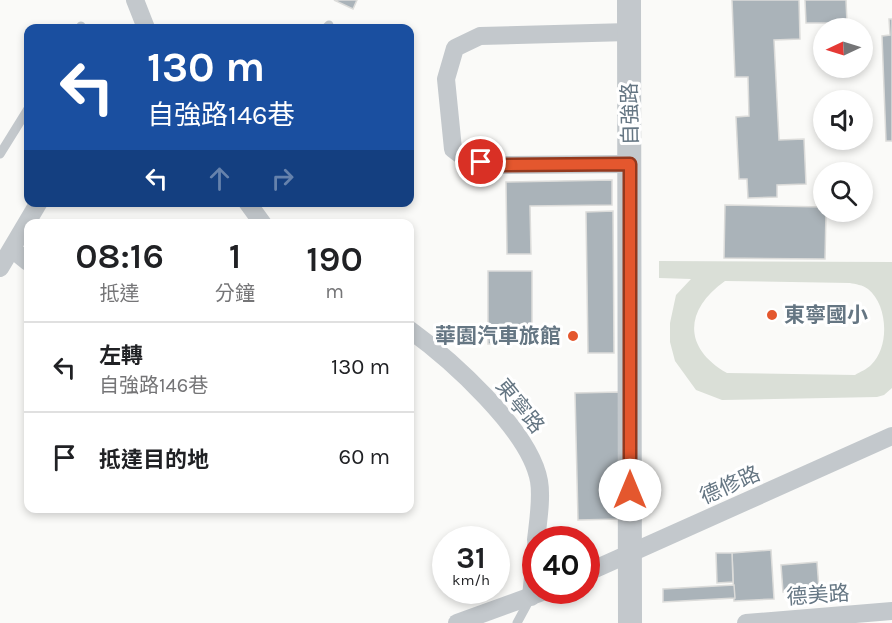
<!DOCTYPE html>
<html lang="zh-TW">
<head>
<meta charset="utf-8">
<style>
  :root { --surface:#fff; --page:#f6f6f6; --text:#202124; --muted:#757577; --line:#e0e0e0 }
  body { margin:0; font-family:Karla,"Noto Sans TC",sans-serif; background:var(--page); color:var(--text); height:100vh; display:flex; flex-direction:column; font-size:22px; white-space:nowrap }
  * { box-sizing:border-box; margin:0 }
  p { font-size:20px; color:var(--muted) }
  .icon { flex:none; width:33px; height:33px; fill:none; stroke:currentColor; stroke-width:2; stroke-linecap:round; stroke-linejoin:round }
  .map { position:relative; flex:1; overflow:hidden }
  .drawer { position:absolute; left:24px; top:219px; width:390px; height:294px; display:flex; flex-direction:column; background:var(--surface); border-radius:12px; box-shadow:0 3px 9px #0003 }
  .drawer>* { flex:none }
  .top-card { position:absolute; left:24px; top:24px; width:390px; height:183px; border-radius:12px; box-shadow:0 3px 9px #0003; background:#1a4fa0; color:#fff; overflow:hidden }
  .needle { width:39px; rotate:266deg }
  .tools { position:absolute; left:813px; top:18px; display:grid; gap:12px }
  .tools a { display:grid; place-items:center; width:60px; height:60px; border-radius:50%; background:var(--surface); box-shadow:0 3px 9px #0003; font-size:30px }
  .speed { position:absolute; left:432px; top:526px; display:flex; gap:12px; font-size:30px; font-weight:700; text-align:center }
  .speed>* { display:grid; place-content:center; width:78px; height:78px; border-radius:50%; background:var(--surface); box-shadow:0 3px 9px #0003; line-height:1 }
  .speed small { font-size:15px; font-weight:400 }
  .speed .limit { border:9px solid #d22; background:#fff; color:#111 }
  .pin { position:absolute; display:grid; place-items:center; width:51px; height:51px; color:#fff; margin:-26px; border:3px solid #fff; border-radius:50%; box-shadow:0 2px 6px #0007 }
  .me { position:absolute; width:66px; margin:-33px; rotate:0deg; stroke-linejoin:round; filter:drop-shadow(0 0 4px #0008) }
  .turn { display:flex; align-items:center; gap:21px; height:126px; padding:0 24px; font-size:27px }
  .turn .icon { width:78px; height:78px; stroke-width:2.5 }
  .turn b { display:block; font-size:42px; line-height:51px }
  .lanes { display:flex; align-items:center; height:57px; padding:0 24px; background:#0003; justify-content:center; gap:30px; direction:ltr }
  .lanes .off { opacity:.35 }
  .eta { display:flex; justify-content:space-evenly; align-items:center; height:102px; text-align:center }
  .eta b { font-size:36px; font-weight:600; line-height:42px }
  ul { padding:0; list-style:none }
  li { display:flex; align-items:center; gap:18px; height:90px; padding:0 24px; border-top:2px solid var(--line) }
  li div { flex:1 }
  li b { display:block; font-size:22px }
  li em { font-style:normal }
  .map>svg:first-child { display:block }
</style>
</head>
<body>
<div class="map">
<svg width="892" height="623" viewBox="0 0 892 623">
  <rect width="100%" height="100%" fill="#fafaf8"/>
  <path fill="#dadfd7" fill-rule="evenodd" d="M 659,261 L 892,262 L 892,388 L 884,395 L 877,397 L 722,400 L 696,390 L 675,361 L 670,342 L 670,323 L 676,295 L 691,279 L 659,278 ZM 725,281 L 850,283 C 855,284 863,285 868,289 C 888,305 890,347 871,365 C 867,369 860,372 855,375 L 727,373 C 683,348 684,310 725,281 Z"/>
  <g fill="#aab3b9" stroke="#dcdcda" stroke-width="1.5">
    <polygon points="334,0 357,0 353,9"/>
    <polygon points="732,0 799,0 800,39 774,40 779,140 804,139 806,184 777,185 777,197 748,198 747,179 739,179 736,117 749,116 748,77 735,77"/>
    <polygon points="805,0 846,0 847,23 806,23"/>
    <polygon points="889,19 892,19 892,141 886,141 882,36 890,35"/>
    <polygon points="612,180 612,205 530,206 531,254 507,254 506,182"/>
    <polygon points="725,205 824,207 824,212 826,212 825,259 724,258"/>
    <polygon points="613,211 614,353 588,353 586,212"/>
    <rect x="488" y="271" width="44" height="73"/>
    <polygon points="619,392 622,519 578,520 575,393"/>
    <polygon points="771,550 774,599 734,601 732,553"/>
    <polygon points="716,553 732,553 733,582 717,583"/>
    <polygon points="817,562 819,589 783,592 781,565"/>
    <polygon points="734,585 735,598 663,602 663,589"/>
  </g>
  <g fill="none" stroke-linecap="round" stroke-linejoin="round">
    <g stroke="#c3c8cc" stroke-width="9">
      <polyline points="80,28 81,26"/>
      <polyline points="326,28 329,25"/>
      <polyline points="0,154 28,109"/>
      <polyline points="517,623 531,597"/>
    </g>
    <g stroke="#c3c8cc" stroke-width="18">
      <polyline points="135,0 146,28"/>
      <polyline points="629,32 480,36 455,48 446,79 453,149 465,158 497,165 630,164"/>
      <polyline points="247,202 263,224"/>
      <polyline points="12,249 28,262"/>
      <polyline points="0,268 39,202"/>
      <path d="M 410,330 C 450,359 530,430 539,481 C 542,498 538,522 536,540"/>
      <polyline points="586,573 892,436"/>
      <polyline points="531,597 536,546"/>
      <polyline points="457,623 545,591"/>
      <polyline points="746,623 892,611"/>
    </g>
    <polyline stroke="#c3c8cc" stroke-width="24" points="629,0 630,623"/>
  </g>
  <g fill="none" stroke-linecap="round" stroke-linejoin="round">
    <g stroke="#94391e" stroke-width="15">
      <polyline id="route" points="481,162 497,165 630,164 630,490"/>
    </g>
    <use href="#route" stroke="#e4572e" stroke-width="10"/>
  </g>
  <g fill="#e4572e" stroke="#fff" stroke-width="2">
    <circle cx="772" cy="315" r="6"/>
    <circle cx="573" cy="336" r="6"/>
  </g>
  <g text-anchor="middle" stroke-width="6" stroke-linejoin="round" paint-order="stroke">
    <g font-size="21" fill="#657683" stroke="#fff">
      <text transform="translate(630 114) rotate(-91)" y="7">自強路</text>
      <text transform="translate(520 406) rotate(51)" y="7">東寧路</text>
      <text transform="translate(730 485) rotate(-24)" y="7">德修路</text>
      <text transform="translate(818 595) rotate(-4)" y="7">德美路</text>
    </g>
    <g font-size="21" font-weight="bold" fill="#657683" stroke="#fff" text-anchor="start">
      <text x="784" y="322">東寧國小</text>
      <text x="561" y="343" text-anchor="end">華園汽車旅館</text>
    </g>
  </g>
</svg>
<div class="tools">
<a><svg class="needle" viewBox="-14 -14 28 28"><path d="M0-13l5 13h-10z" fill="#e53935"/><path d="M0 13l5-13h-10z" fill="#757577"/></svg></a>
<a><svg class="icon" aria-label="sound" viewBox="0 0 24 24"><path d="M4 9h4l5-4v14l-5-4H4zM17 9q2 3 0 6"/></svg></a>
<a><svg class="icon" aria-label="search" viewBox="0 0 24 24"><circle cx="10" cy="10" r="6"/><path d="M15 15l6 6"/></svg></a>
</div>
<div class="speed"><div>31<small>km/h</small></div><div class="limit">40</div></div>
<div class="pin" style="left:481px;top:162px;background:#d93025"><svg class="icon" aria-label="arrive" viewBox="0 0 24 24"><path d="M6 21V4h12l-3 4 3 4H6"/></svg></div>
<svg class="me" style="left:630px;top:490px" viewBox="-20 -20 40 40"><circle r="19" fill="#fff"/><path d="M0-13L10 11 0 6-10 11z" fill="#e4572e"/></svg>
<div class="top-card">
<div class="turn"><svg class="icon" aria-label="left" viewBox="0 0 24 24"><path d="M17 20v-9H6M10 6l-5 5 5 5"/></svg><div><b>130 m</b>自強路146巷</div></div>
<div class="lanes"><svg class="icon" aria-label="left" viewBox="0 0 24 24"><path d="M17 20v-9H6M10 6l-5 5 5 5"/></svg><svg class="icon off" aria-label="ahead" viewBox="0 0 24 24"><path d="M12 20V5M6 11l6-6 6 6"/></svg><svg class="icon off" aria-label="right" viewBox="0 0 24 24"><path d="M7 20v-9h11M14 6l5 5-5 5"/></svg></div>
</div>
<section class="drawer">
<div class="eta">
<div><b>08:16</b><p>抵達</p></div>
<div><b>1</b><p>分鐘</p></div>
<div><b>190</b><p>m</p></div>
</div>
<ul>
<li><svg class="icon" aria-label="left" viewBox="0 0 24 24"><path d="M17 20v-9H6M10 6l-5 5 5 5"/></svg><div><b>左轉</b><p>自強路146巷</p></div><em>130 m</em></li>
<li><svg class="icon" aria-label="arrive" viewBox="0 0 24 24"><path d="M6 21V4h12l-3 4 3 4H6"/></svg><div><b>抵達目的地</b></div><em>60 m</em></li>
</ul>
</section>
</div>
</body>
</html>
